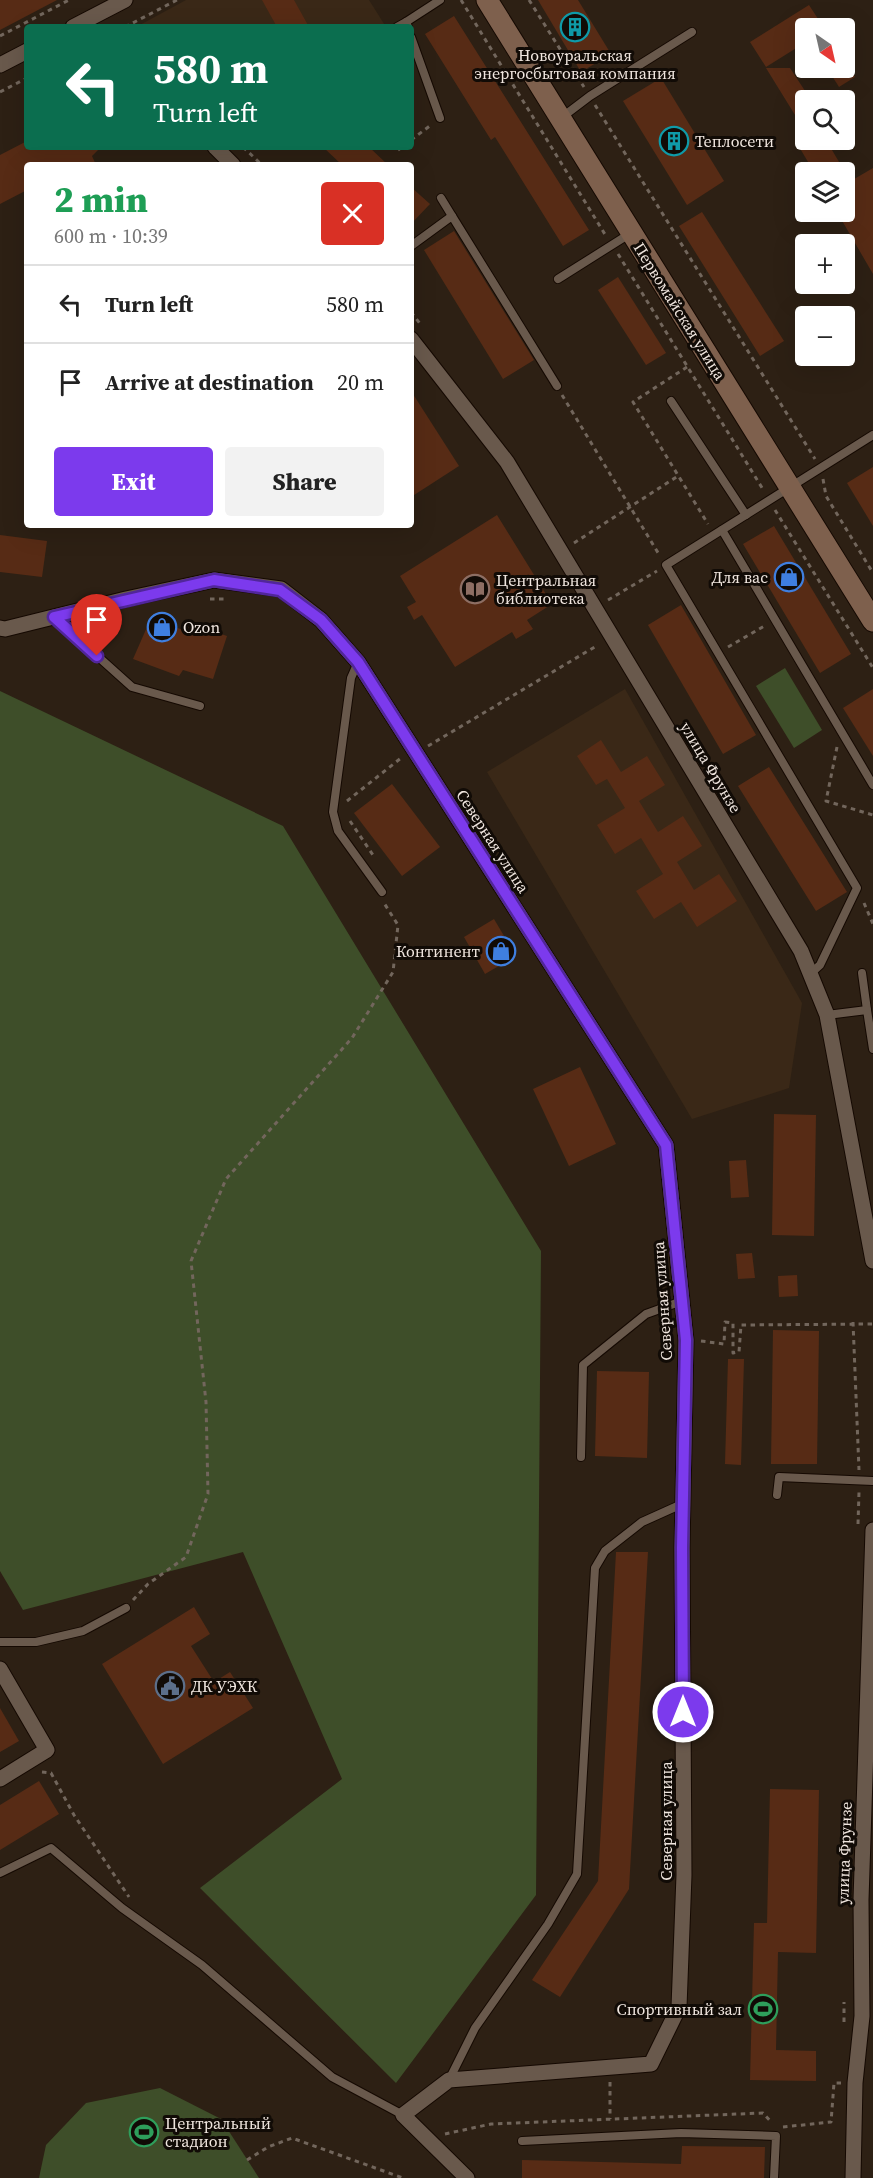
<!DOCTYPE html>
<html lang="en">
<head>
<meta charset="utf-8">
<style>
  :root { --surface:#fff; --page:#f2f2f2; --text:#222; --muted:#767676; --line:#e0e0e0; --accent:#7c3aed }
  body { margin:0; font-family:"Source Serif 4",serif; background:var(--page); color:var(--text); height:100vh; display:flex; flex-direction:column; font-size:22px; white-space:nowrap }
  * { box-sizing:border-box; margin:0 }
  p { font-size:20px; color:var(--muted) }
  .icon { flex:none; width:33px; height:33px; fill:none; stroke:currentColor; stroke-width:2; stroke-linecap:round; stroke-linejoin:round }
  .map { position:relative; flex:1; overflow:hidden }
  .side { position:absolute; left:24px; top:162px; width:390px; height:366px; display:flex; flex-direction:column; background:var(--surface); border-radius:6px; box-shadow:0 6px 24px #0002 }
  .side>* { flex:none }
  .top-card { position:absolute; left:24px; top:24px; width:390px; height:126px; border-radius:6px; box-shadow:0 6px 24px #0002; background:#0b6e4f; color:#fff; overflow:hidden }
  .needle { width:39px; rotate:146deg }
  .buttons { position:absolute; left:795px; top:18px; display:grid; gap:12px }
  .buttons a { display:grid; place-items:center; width:60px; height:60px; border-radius:6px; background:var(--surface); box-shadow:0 6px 24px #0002; font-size:30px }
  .pin { position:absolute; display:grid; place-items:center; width:51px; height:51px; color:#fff; margin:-62px -26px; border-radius:50% 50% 50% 0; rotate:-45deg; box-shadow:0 0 6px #0007 }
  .pin .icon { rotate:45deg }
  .me { position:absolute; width:66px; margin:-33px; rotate:0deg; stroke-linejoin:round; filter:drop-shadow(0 0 4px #0008) }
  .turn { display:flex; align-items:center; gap:21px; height:126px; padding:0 30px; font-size:27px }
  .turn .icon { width:78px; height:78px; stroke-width:2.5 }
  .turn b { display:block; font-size:42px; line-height:51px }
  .round { display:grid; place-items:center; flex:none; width:63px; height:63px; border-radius:6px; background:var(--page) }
  .headline { display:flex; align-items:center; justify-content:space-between; height:102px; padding:0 30px }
  h1 { font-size:36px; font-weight:800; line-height:45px; color:#1e9e55 }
  .primary-button { display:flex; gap:12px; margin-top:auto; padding:12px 30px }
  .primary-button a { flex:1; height:69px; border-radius:6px; background:var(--accent); color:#fff; font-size:24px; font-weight:800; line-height:69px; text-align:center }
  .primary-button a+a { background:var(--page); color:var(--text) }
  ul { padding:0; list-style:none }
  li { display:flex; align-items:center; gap:18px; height:78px; padding:0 30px; border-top:2px solid var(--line) }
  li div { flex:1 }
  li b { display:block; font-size:22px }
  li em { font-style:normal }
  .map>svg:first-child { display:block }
</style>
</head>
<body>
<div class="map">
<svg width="873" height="2178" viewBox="0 0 873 2178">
  <rect width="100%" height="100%" fill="#2d2014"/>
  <g fill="#3a2817">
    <polygon points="186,0 369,0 386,27 138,26"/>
    <polygon points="625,689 802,1003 789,1088 692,1119 487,772"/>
  </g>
  <g fill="#3e4e29">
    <polygon points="785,668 822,730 794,748 756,686"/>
    <polygon points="0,691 283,826 541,1251 536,1895 396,2083 200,1888 342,1779 243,1552 23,1610 0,1571"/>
    <polygon points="160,2088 221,2119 259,2178 39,2178 46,2145 86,2103"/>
  </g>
  <g fill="#572b15">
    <polygon points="0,0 57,0 0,30"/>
    <polygon points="262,0 294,0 309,27 277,27"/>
    <polygon points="538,0 578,0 611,54 581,72"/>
    <polygon points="809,5 824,28 806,28 806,42 766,67 750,42"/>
    <polygon points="454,16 589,230 563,246 495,137 491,140 425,34"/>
    <polygon points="766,68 790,68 811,100 806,100 806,108 795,115"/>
    <polygon points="827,68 849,68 855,77 839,87"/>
    <polygon points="661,78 724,181 687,205 623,101"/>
    <polygon points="795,140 826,140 845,172 814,172"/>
    <polygon points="27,141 27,147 101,147 92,156 96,165 27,165 27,190 0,204 0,155"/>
    <polygon points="323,147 369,147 388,165 342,165"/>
    <polygon points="873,168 873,274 837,212 844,212 844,185"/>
    <polygon points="411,187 430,204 411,224"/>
    <polygon points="702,212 784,341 760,356 679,226"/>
    <polygon points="454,231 534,360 503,379 424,250"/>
    <polygon points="618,277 666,353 646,365 598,290"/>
    <polygon points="411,391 459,466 411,497"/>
    <polygon points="873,467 873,526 847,483"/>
    <polygon points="497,515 552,604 527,620 533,629 516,639 512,632 455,667 422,615 414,620 407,607 416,602 400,576"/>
    <polygon points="774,526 851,654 820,673 743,544"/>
    <polygon points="0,535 47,541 42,577 0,572"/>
    <polygon points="681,605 756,735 723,754 648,625"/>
    <polygon points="151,618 183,630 187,622 227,636 213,679 183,670 179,676 133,659"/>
    <polygon points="873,689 873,756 843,708"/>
    <polygon points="601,740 621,772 647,756 665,785 639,801 658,832 683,816 702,846 677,862 694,890 719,874 737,901 697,927 681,902 654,919 636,891 663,874 641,838 615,854 597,825 625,808 607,779 596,785 577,756"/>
    <polygon points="769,767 847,892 816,911 738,786"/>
    <polygon points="392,784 440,847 402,876 354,813"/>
    <polygon points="494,919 516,956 485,974 464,937"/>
    <polygon points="580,1067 616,1144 569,1166 533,1089"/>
    <polygon points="774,1114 816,1115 814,1236 772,1235"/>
    <polygon points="746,1160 749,1197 731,1198 729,1161"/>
    <polygon points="752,1253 755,1278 738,1279 736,1254"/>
    <polygon points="797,1275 798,1296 779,1297 778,1276"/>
    <polygon points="773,1330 819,1331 817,1464 771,1464"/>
    <polygon points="728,1359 744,1359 741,1465 725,1464"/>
    <polygon points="597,1371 649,1372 647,1458 595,1456"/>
    <polygon points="616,1552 648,1552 629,1889 560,1997 532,1980 598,1881"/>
    <polygon points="194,1607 210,1634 191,1646 214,1682 230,1672 253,1708 163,1764 102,1664"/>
    <polygon points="0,1708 19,1741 0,1752"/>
    <polygon points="39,1781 59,1814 0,1850 0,1805"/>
    <polygon points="770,1789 819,1790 816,1953 778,1952 776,2050 816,2051 816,2081 750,2080 754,1923 767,1923"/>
    <polygon points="682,2146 765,2147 764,2178 522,2178 522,2160 681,2164"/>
  </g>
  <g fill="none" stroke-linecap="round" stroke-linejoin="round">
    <g stroke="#150902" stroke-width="10">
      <g id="lane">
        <polyline points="397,27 406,22"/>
        <polyline points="408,27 406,22 440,0"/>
        <polyline points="411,37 440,118"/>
        <polyline points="561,118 590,96 692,32"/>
        <polyline points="441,198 452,216"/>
        <polyline points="411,246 452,216 557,386"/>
        <polyline points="558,279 631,233"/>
        <polyline points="671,401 746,515"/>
        <polyline points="722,530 873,785"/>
        <polyline points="55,618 132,687 200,706"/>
        <polyline points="358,662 351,678 333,812 338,831 382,892"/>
        <polyline points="862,973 867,1010"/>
        <polyline points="810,974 820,965 857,888 666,565 873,435"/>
        <polyline points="827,1015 867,1010 873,1049"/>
        <polyline points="581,1457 583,1365 646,1314 682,1301"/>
        <polyline points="777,1495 779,1477 873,1481"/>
        <polyline points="0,1642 36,1642 83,1631 126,1608"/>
        <polyline points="0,1873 51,1848 122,1908 202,1965 332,2077 403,2115"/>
        <polyline points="449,2080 475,2028 548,1924 577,1874 595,1568 605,1551 642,1522 682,1504"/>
        <polyline points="522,2141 681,2133 776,2136 774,2178"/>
      </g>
    </g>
    <g stroke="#150902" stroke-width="17">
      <g id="street">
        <polyline points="73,27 125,0"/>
        <polyline points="0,65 27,51"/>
        <polyline points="215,147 233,165"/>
        <polyline points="411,339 507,462 801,951 827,1015 873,1261"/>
        <polyline points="0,628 5,629 126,599 214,580 281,589 321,620 358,662 666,1145 686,1340 682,1548 684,1875 679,2007 651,2064 449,2080 403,2115 467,2178"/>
        <polyline points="0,1669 47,1750 0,1779"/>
        <polyline points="853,2178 855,2083 862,2016 861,1900 873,1530"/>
      </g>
    </g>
    <g stroke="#150902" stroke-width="23">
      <polyline id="secondary" points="487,0 873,621"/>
    </g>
    <g stroke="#72665c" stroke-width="3" stroke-dasharray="4.5 4.5" stroke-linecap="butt">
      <polyline points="461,0 606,236"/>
      <polyline points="529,0 584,87"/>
      <polyline points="125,27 177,0"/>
      <polyline points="0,36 69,0"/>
      <polyline points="0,92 27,78"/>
      <polyline points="595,105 815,459"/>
      <polyline points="411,140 431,125"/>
      <polyline points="243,147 262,165"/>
      <polyline points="398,150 402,147"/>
      <polyline points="618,254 764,491"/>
      <polyline points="411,312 421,325"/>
      <polyline points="687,367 633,402 708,524"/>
      <polyline points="562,395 660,556"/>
      <polyline points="823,479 826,496 873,573"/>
      <polyline points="775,510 873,668"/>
      <polyline points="574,543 678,476"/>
      <polyline points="210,599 225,599"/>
      <polyline points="608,600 657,571"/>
      <polyline points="728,647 766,625"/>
      <polyline points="428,746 598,645"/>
      <polyline points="837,747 826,801 873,815"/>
      <polyline points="347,801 401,758"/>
      <polyline points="350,821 375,858"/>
      <polyline points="864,903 873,924"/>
      <polyline points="853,1322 859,1470"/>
      <polyline points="701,1341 724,1344 725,1322 733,1323 733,1353 739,1352 741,1325 873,1324"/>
      <polyline points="858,1524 859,1492"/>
      <polyline points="133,1600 148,1584 186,1557 208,1494 206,1402 191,1261 226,1179 352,1038 393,972 398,925 384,903"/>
      <polyline points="42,1772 51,1773 74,1815 129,1897"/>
      <polyline points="844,2022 844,2002"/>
      <polyline points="610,2082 610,2119"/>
      <polyline points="783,2127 831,2122 834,2083 841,2083"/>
      <polyline points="445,2134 491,2124 763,2113 772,2123"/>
      <polyline points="247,2160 268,2147 292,2138 403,2178"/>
    </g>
    <use href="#lane" stroke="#69594c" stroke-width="8"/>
    <use href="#street" stroke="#69594c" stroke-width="15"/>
    <use href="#secondary" stroke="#7e604d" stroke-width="21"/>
  </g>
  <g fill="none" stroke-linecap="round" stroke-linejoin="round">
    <g stroke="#51269a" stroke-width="15">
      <polyline id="route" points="97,656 54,617 214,580 280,590 321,620 358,662 666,1145 686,1340 682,1548 683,1712"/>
    </g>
    <use href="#route" stroke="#7c3aed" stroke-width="10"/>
  </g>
  <defs>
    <g id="building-ring" transform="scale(1.5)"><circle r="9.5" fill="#110b06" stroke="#0f9aa8" stroke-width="1.5"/><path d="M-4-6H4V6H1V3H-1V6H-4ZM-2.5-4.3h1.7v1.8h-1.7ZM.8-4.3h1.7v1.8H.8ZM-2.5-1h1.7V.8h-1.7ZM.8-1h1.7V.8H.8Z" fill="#0f9aa8"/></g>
    <g id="shop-ring" transform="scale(1.5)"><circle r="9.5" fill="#110b06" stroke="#3f7fe0" stroke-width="1.5"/><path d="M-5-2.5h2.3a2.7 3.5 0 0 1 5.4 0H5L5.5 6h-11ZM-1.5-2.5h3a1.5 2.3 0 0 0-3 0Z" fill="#3f7fe0"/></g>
    <g id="library-ring" transform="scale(1.5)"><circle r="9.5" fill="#110b06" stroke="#8d6e63" stroke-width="1.5"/><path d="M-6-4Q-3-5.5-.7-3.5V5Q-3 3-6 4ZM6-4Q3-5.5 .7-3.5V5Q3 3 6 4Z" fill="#8d6e63"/></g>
    <g id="civic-ring" transform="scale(1.5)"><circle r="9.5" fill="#110b06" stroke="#5c6f8a" stroke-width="1.5"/><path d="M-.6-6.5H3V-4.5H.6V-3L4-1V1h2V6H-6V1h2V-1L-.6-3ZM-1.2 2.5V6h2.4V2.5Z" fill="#5c6f8a"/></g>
    <g id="stadium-ring" transform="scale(1.5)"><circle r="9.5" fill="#110b06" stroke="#2e9e5b" stroke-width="1.5"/><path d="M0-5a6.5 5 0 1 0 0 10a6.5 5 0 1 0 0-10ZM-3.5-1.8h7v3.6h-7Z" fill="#2e9e5b"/></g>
  </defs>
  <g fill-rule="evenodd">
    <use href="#building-ring" x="575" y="27"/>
    <use href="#building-ring" x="674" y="141"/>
    <use href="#shop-ring" x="789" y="577"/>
    <use href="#library-ring" x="475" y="589"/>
    <use href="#shop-ring" x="162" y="627"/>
    <use href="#shop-ring" x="501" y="951"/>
    <use href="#civic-ring" x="170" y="1686"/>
    <use href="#stadium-ring" x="763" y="2009"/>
    <use href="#stadium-ring" x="144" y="2132"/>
  </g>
  <g text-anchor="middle" stroke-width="6" stroke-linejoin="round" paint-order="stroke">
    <g font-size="16" fill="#f0e6df" stroke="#110b06" text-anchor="start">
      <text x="575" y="61" text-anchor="middle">Новоуральская<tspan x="575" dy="18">энергосбытовая компания</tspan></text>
      <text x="695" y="147">Теплосети</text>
      <text x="768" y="583" text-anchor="end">Для вас</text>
      <text x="496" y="586">Центральная<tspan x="496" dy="18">библиотека</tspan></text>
      <text x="183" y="633">Ozon</text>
      <text x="480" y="957" text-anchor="end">Континент</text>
      <text x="191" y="1692">ДК УЭХК</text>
      <text x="742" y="2015" text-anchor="end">Спортивный зал</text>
      <text x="165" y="2129">Центральный<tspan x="165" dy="18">стадион</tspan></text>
    </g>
    <g font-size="16" fill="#f0e6df" stroke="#110b06">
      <text transform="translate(680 311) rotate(58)" y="6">Первомайская улица</text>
      <text transform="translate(711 767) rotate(59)" y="6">улица Фрунзе</text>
      <text transform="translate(493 841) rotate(57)" y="6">Северная улица</text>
      <text transform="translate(662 1301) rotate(-94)" y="6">Северная улица</text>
      <text transform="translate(666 1821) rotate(-90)" y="6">Северная улица</text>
      <text transform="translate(844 1853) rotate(-88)" y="6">улица Фрунзе</text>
    </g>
  </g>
</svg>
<div class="buttons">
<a><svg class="needle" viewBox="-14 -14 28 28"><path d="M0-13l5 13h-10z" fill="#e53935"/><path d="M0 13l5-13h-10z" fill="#767676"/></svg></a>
<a><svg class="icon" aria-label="search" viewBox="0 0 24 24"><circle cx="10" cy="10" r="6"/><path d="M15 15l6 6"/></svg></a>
<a><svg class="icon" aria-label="layers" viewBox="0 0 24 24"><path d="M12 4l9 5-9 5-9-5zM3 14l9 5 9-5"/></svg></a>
<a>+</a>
<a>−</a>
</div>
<div class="pin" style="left:97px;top:656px;background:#d93025"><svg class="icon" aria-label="arrive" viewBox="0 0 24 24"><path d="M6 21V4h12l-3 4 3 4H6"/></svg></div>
<svg class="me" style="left:683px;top:1712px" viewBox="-20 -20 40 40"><circle r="17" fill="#7c3aed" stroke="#fff" stroke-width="3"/><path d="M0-11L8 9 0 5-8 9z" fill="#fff"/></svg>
<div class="top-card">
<div class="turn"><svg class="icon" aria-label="left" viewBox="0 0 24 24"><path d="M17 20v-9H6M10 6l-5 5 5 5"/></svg><div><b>580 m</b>Turn left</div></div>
</div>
<section class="side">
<div class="headline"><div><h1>2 min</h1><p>600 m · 10:39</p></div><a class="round" style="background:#d93025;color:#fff"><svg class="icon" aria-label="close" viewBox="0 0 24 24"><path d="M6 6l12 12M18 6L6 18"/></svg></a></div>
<ul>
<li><svg class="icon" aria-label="left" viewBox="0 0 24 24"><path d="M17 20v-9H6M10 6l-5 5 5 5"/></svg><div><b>Turn left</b></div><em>580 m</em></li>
<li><svg class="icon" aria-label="arrive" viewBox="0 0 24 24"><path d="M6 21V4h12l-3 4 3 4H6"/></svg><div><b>Arrive at destination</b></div><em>20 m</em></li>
</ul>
<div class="primary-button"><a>Exit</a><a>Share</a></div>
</section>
</div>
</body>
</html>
